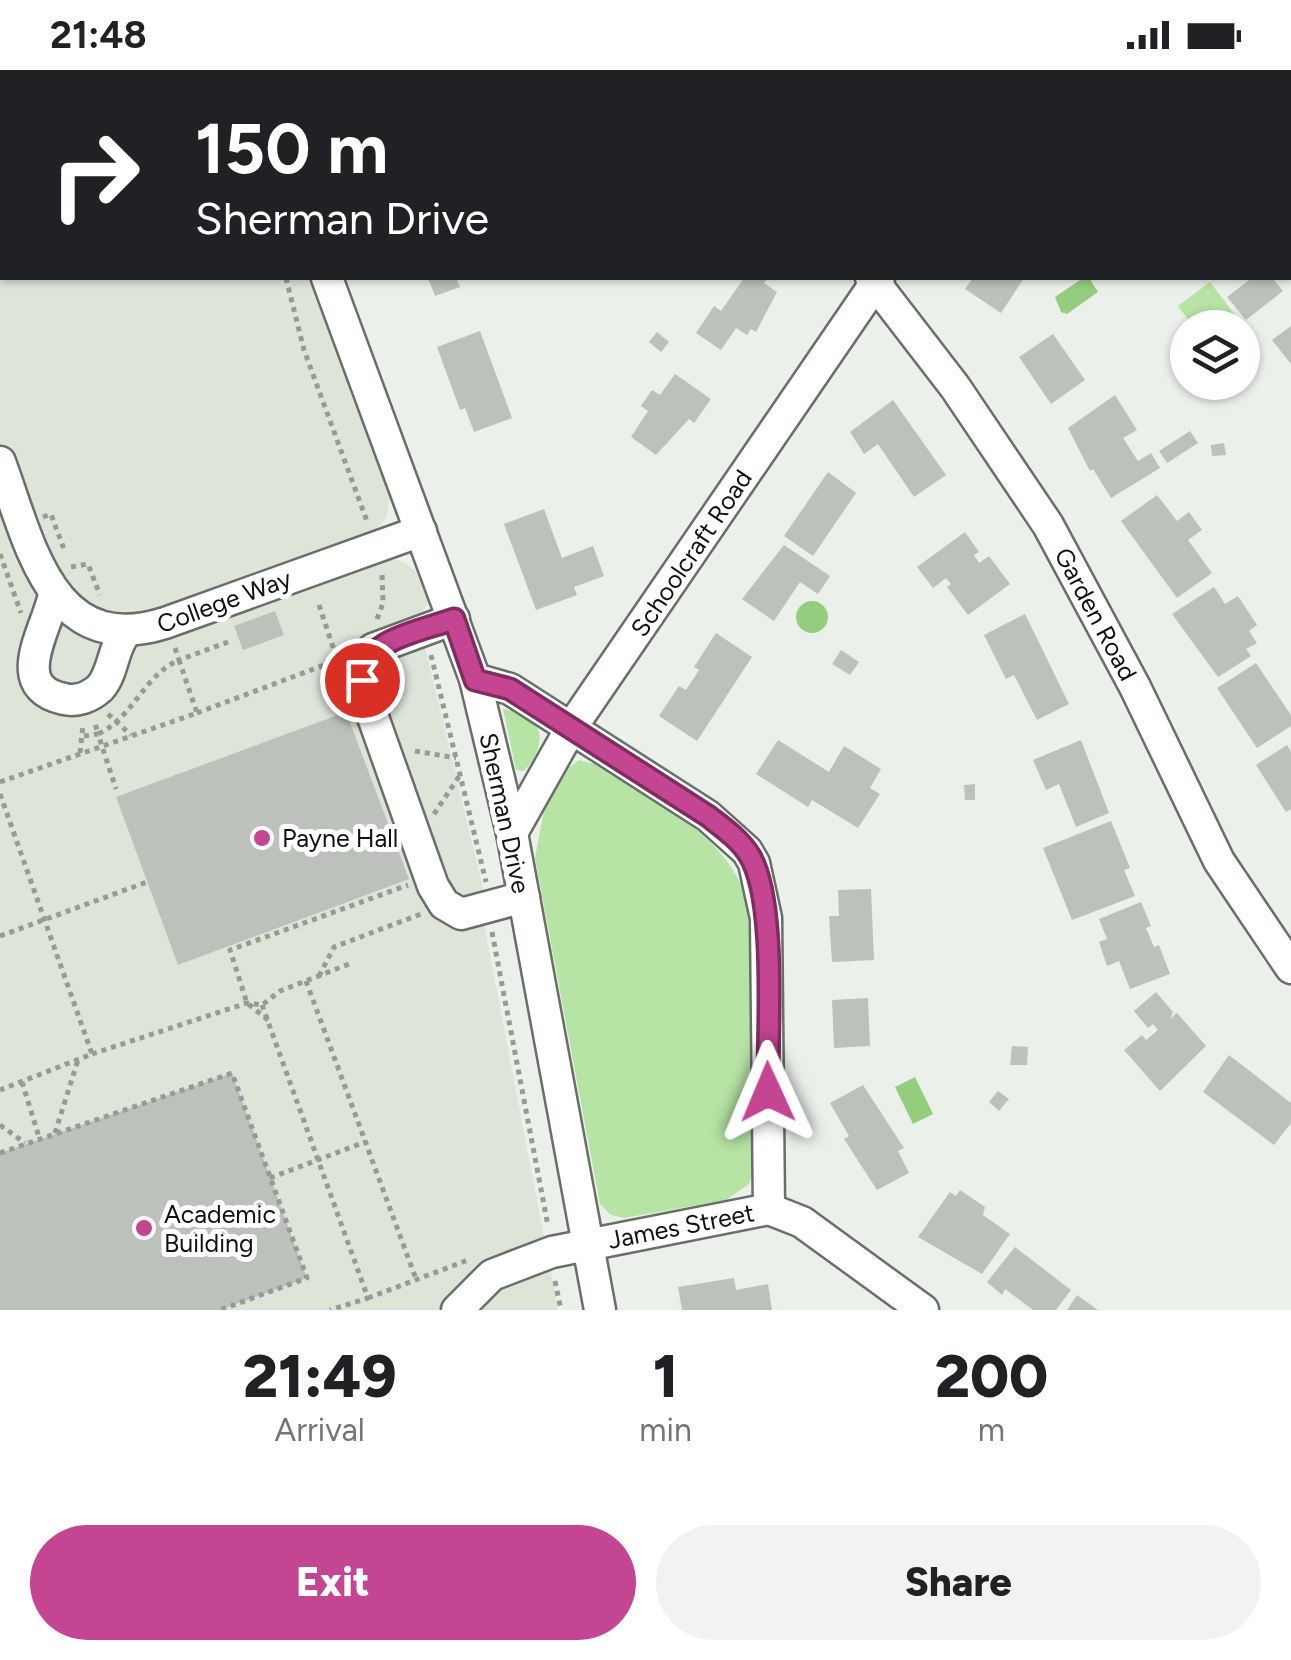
<!DOCTYPE html>
<html lang="en">
<head>
<meta charset="utf-8">
<style>
  :root { --surface:#fff; --page:#f2f2f2; --text:#202124; --muted:#757577; --accent:#c44591 }
  body { margin:0; font-family:Figtree,sans-serif; background:var(--page); color:var(--text); height:100vh; display:flex; flex-direction:column; font-size:38px; white-space:nowrap }
  * { box-sizing:border-box; margin:0 }
  p { font-size:32px; color:var(--muted) }
  .icon { flex:none; width:55px; height:55px; fill:none; stroke:currentColor; stroke-width:2; stroke-linecap:round; stroke-linejoin:round }
  .map { position:relative; height:1240px; overflow:hidden }
  .sheet { display:flex; flex-direction:column; background:var(--surface); flex:1 }
  .sheet>* { flex:none }
  .banner { position:absolute; left:0px; top:0px; width:1292px; height:210px; box-shadow:0 2px 8px #0004; background:#202124; color:#fff; overflow:hidden }
  .buttons { position:absolute; left:1170px; top:240px; display:grid; gap:20px }
  .buttons a { display:grid; place-items:center; width:90px; height:90px; border-radius:50%; background:var(--surface); box-shadow:0 2px 8px #0004; font-size:50px }
  .pin { position:absolute; display:grid; place-items:center; width:85px; height:85px; color:#fff; margin:-42px; border:5px solid #fff; border-radius:50%; box-shadow:0 2px 10px #0007 }
  .me { position:absolute; width:110px; margin:-55px; rotate:359deg; stroke-linejoin:round; filter:drop-shadow(0 0 8px #0008) }
  .turn { display:flex; align-items:center; gap:35px; height:210px; padding:0 30px; font-size:45px }
  .turn .icon { width:130px; height:130px; stroke-width:2.5 }
  .turn b { display:block; font-size:70px; line-height:85px }
  .eta { display:flex; justify-content:space-evenly; align-items:center; height:170px; text-align:center }
  .eta b { font-size:60px; font-weight:800; line-height:70px }
  .action { display:flex; gap:20px; margin-top:auto; padding:20px 30px }
  .action a { flex:1; height:115px; border-radius:60px; background:var(--accent); color:#fff; font-size:40px; font-weight:800; line-height:115px; text-align:center }
  .action a+a { background:var(--page); color:var(--text) }
  .status { display:flex; justify-content:space-between; align-items:center; height:70px; padding:0 50px; background:var(--surface); direction:ltr }
  .status svg { height:28px; fill:currentColor }
  .map>svg:first-child { display:block }
</style>
</head>
<body>
<div class="status"><b>21:48</b><svg viewBox="0 0 49 12"><path d="M0 12V9h3v3zM5 12V6h3v6zM10 12V3h3v9zM15 12V0h3v12zM26 1h20v11H26zM47 4h2v5h-2z"/></svg></div>
<div class="map">
<svg width="1291" height="1240" viewBox="0 0 1291 1240">
  <rect width="100%" height="100%" fill="#ebf0ea"/>
  <polygon fill="#dce5d8" points="0,0 232,0 2,2 2,208 310,208 390,427 386,448 375,461 385,488 404,492 416,502 429,532 418,548 484,822 484,854 558,1240 0,1240"/>
  <g fill="#b6e4a5">
    <polygon points="1210,212 1248,262 1243,267 1242,258 1194,257 1178,236"/>
    <path d="M 503,639 C 544,645 550,672 524,701 L 516,700 Z"/>
    <path d="M 579,690 L 594,694 C 652,731 725,761 748,831 L 758,1087 L 749,1114 L 726,1130 L 624,1148 L 611,1145 L 600,1134 L 535,788 L 546,729 L 563,702 Z"/>
  </g>
  <g fill="#95cd7e">
    <polygon points="1083,208 1089,208 1098,222 1067,244 1061,242 1055,227"/>
    <circle cx="812" cy="547" r="16"/>
    <polygon points="915,1007 933,1044 913,1054 895,1017"/>
  </g>
  <g fill="#bdc1bb">
    <polygon points="428,208 456,208 460,217 435,226"/>
    <polygon points="744,208 767,208 764,213 777,222 756,262 751,259 747,265 736,258 721,280 696,263 714,236 721,241"/>
    <polygon points="973,208 1024,208 1001,243 965,219"/>
    <polygon points="1252,208 1272,208 1283,221 1246,250 1227,227"/>
    <polygon points="1291,256 1291,294 1272,270"/>
    <polygon points="480,261 512,348 474,362 465,338 460,340 437,277"/>
    <polygon points="657,262 669,272 661,282 649,272"/>
    <polygon points="1053,264 1085,310 1051,334 1019,287"/>
    <polygon points="675,304 711,329 694,353 689,349 656,385 631,367 648,341 641,336 652,320 660,325"/>
    <polygon points="1115,325 1137,360 1123,368 1138,391 1151,383 1160,398 1111,428 1093,399 1090,401 1068,358"/>
    <polygon points="893,330 946,405 914,427 878,374 864,384 850,362"/>
    <polygon points="1190,361 1198,373 1167,393 1159,381"/>
    <polygon points="1224,373 1226,385 1212,386 1211,375"/>
    <polygon points="828,402 856,423 813,486 784,466"/>
    <polygon points="1157,425 1177,451 1189,442 1202,460 1188,470 1212,503 1177,528 1121,451"/>
    <polygon points="544,439 562,488 593,476 604,506 574,517 577,525 536,540 504,454"/>
    <polygon points="965,462 979,482 974,485 979,493 989,486 1010,514 968,545 947,517 951,514 946,508 933,518 917,497"/>
    <polygon points="784,475 830,506 818,524 800,512 774,551 742,529"/>
    <polygon points="1214,517 1225,534 1238,526 1257,555 1249,561 1257,573 1246,579 1251,586 1218,607 1172,544"/>
    <polygon points="275,541 284,565 243,580 234,556"/>
    <polygon points="1025,544 1069,634 1037,650 1014,605 1006,609 984,565"/>
    <polygon points="716,563 752,587 697,671 659,646 679,616 686,620 699,600 694,597"/>
    <polygon points="841,580 859,592 850,605 832,594"/>
    <polygon points="1256,593 1291,645 1291,656 1257,678 1217,618"/>
    <polygon points="346,642 409,809 178,895 116,727"/>
    <polygon points="778,670 829,702 844,676 881,699 870,718 880,724 858,758 812,730 808,737 756,704"/>
    <polygon points="1081,670 1109,743 1076,757 1059,714 1046,720 1033,690"/>
    <polygon points="1287,675 1291,682 1291,739 1286,742 1256,695"/>
    <polygon points="975,714 975,730 965,730 964,715"/>
    <polygon points="1111,751 1130,798 1124,800 1135,826 1072,850 1043,778"/>
    <polygon points="871,819 874,890 832,892 829,846 839,846 838,820"/>
    <polygon points="1141,832 1151,856 1146,858 1154,877 1159,875 1170,904 1130,919 1119,891 1107,896 1099,872 1107,869 1099,849"/>
    <polygon points="1156,922 1173,942 1170,949 1177,943 1206,976 1160,1021 1124,980 1142,965 1146,970 1158,960 1153,954 1148,958 1134,941"/>
    <polygon points="868,928 870,976 834,978 832,930"/>
    <polygon points="1012,976 1028,977 1027,995 1010,995"/>
    <polygon points="1229,985 1291,1033 1291,1053 1274,1075 1203,1022"/>
    <polygon points="232,1003 307,1208 220,1240 0,1240 0,1083"/>
    <polygon points="863,1015 904,1078 898,1081 909,1103 877,1120 844,1069 849,1066 830,1033"/>
    <polygon points="998,1021 1009,1029 999,1041 989,1032"/>
    <polygon points="960,1120 985,1137 983,1145 1010,1164 982,1204 918,1167 950,1122 956,1126"/>
    <polygon points="1015,1177 1071,1220 1056,1240 1033,1240 1005,1219 1002,1225 987,1212"/>
    <polygon points="734,1208 736,1220 768,1214 772,1240 682,1240 678,1217"/>
    <polygon points="1077,1225 1098,1240 1067,1240"/>
  </g>
  <g fill="none" stroke-linecap="round" stroke-linejoin="round">
    <g stroke="#6a6e69" stroke-width="35">
      <g id="minor">
        <polyline points="251,0 252,2"/>
        <polyline points="696,0 698,2"/>
        <polyline points="1271,0 1273,2"/>
        <polyline points="1020,2 1022,0"/>
        <polyline points="1290,24 1291,26"/>
        <polyline points="327,208 475,609 512,763 600,1240"/>
        <polyline points="871,208 955,317 1048,455 1135,617 1219,791 1291,898"/>
        <path d="M 0,392 C 30,473 51,589 165,553 L 421,461"/>
        <path d="M 54,524 C 48,558 6,617 64,629 C 77,632 90,627 100,618 C 114,602 112,579 126,562"/>
        <polyline points="454,549 373,579 361,602 363,619 433,816 444,834 461,844 524,827"/>
        <polyline points="475,609 510,619 708,746 747,781 754,793 766,848 769,1139"/>
        <polyline points="512,763 571,658 879,208"/>
        <polyline points="457,1240 492,1205 552,1182 769,1139 802,1152 923,1240"/>
      </g>
    </g>
    <g stroke="#979b97" stroke-width="5" stroke-dasharray="5 5" stroke-linecap="butt">
      <polyline points="201,0 202,2"/>
      <polyline points="286,208 304,280 368,454"/>
      <polyline points="43,447 51,444 65,482"/>
      <polyline points="0,484 21,543"/>
      <polyline points="71,497 88,494 100,525"/>
      <polyline points="319,535 337,589"/>
      <polyline points="377,549 383,533 382,502"/>
      <polyline points="175,578 179,590 228,572"/>
      <polyline points="431,585 486,812"/>
      <polyline points="197,643 335,591"/>
      <polyline points="108,644 131,665"/>
      <polyline points="84,666 98,664 116,719"/>
      <polyline points="415,681 456,688"/>
      <polyline points="80,683 83,655"/>
      <path d="M 0,712 L 197,643 L 179,590 C 143,606 134,647 98,664 L 95,653"/>
      <polyline points="0,724 92,984 0,1020"/>
      <polyline points="434,744 460,705"/>
      <polyline points="492,862 548,1156"/>
      <polyline points="0,866 147,812"/>
      <polyline points="319,906 334,877 421,844"/>
      <polyline points="306,911 416,1209"/>
      <polyline points="262,935 368,1228 330,1240"/>
      <polyline points="268,950 247,933 230,880 408,815"/>
      <polyline points="92,984 247,933 262,935 280,921 349,894"/>
      <polyline points="22,1012 39,1067"/>
      <polyline points="0,1055 25,1073"/>
      <polyline points="55,1063 78,990"/>
      <polyline points="0,1083 232,1003 307,1208 220,1240"/>
      <polyline points="270,1108 365,1072"/>
      <polyline points="555,1211 561,1240"/>
      <polyline points="368,1228 468,1190"/>
    </g>
    <use href="#minor" stroke="#fff" stroke-width="30"/>
  </g>
  <g fill="none" stroke-linecap="round" stroke-linejoin="round">
    <g stroke="#7f2d5e" stroke-width="25">
      <path id="route" d="M 362,610 C 362,569 422,561 454,549 L 475,610 L 510,619 L 708,746 C 722,757 738,768 748,783 C 778,826 767,966 768,1022"/>
    </g>
    <use href="#route" stroke="#c44591" stroke-width="18"/>
  </g>
  <g fill="#c44591" stroke="#fff" stroke-width="4">
    <circle cx="262" cy="768" r="10"/>
    <circle cx="144" cy="1158" r="10"/>
  </g>
  <g text-anchor="middle" stroke-width="10" stroke-linejoin="round" paint-order="stroke">
    <g font-size="25" fill="#0f110f" stroke="#fff">
      <text transform="translate(691 483) rotate(-56)" y="9">Schoolcraft Road</text>
      <text transform="translate(224 531) rotate(-20)" y="9">College Way</text>
      <text transform="translate(1096 544) rotate(62)" y="9">Garden Road</text>
      <text transform="translate(505 743) rotate(78)" y="9">Sherman Drive</text>
      <text transform="translate(681 1156) rotate(-11)" y="9">James Street</text>
    </g>
    <g font-size="25" fill="#0f110f" stroke="#fff" text-anchor="start">
      <text x="282" y="777">Payne Hall</text>
      <text x="164" y="1153">Academic<tspan x="164" dy="29">Building</tspan></text>
    </g>
  </g>
</svg>
<div class="buttons">
<a><svg class="icon" aria-label="layers" viewBox="0 0 24 24"><path d="M12 4l9 5-9 5-9-5zM3 14l9 5 9-5"/></svg></a>
</div>
<div class="pin" style="left:362px;top:610px;background:#d93025"><svg class="icon" aria-label="arrive" viewBox="0 0 24 24"><path d="M6 21V4h12l-3 4 3 4H6"/></svg></div>
<svg class="me" style="left:768px;top:1022px" viewBox="-20 -20 40 40"><path d="M0-17L14 15 0 8-14 15z" fill="#c44591" stroke="#fff" stroke-width="4"/></svg>
<div class="banner">
<div class="turn"><svg class="icon" aria-label="right" viewBox="0 0 24 24"><path d="M7 20v-9h11M14 6l5 5-5 5"/></svg><div><b>150 m</b>Sherman Drive</div></div>
</div>
</div>
<section class="sheet">
<div class="eta">
<div><b>21:49</b><p>Arrival</p></div>
<div><b>1</b><p>min</p></div>
<div><b>200</b><p>m</p></div>
</div>
<div class="action"><a>Exit</a><a>Share</a></div>
</section>
</body>
</html>
